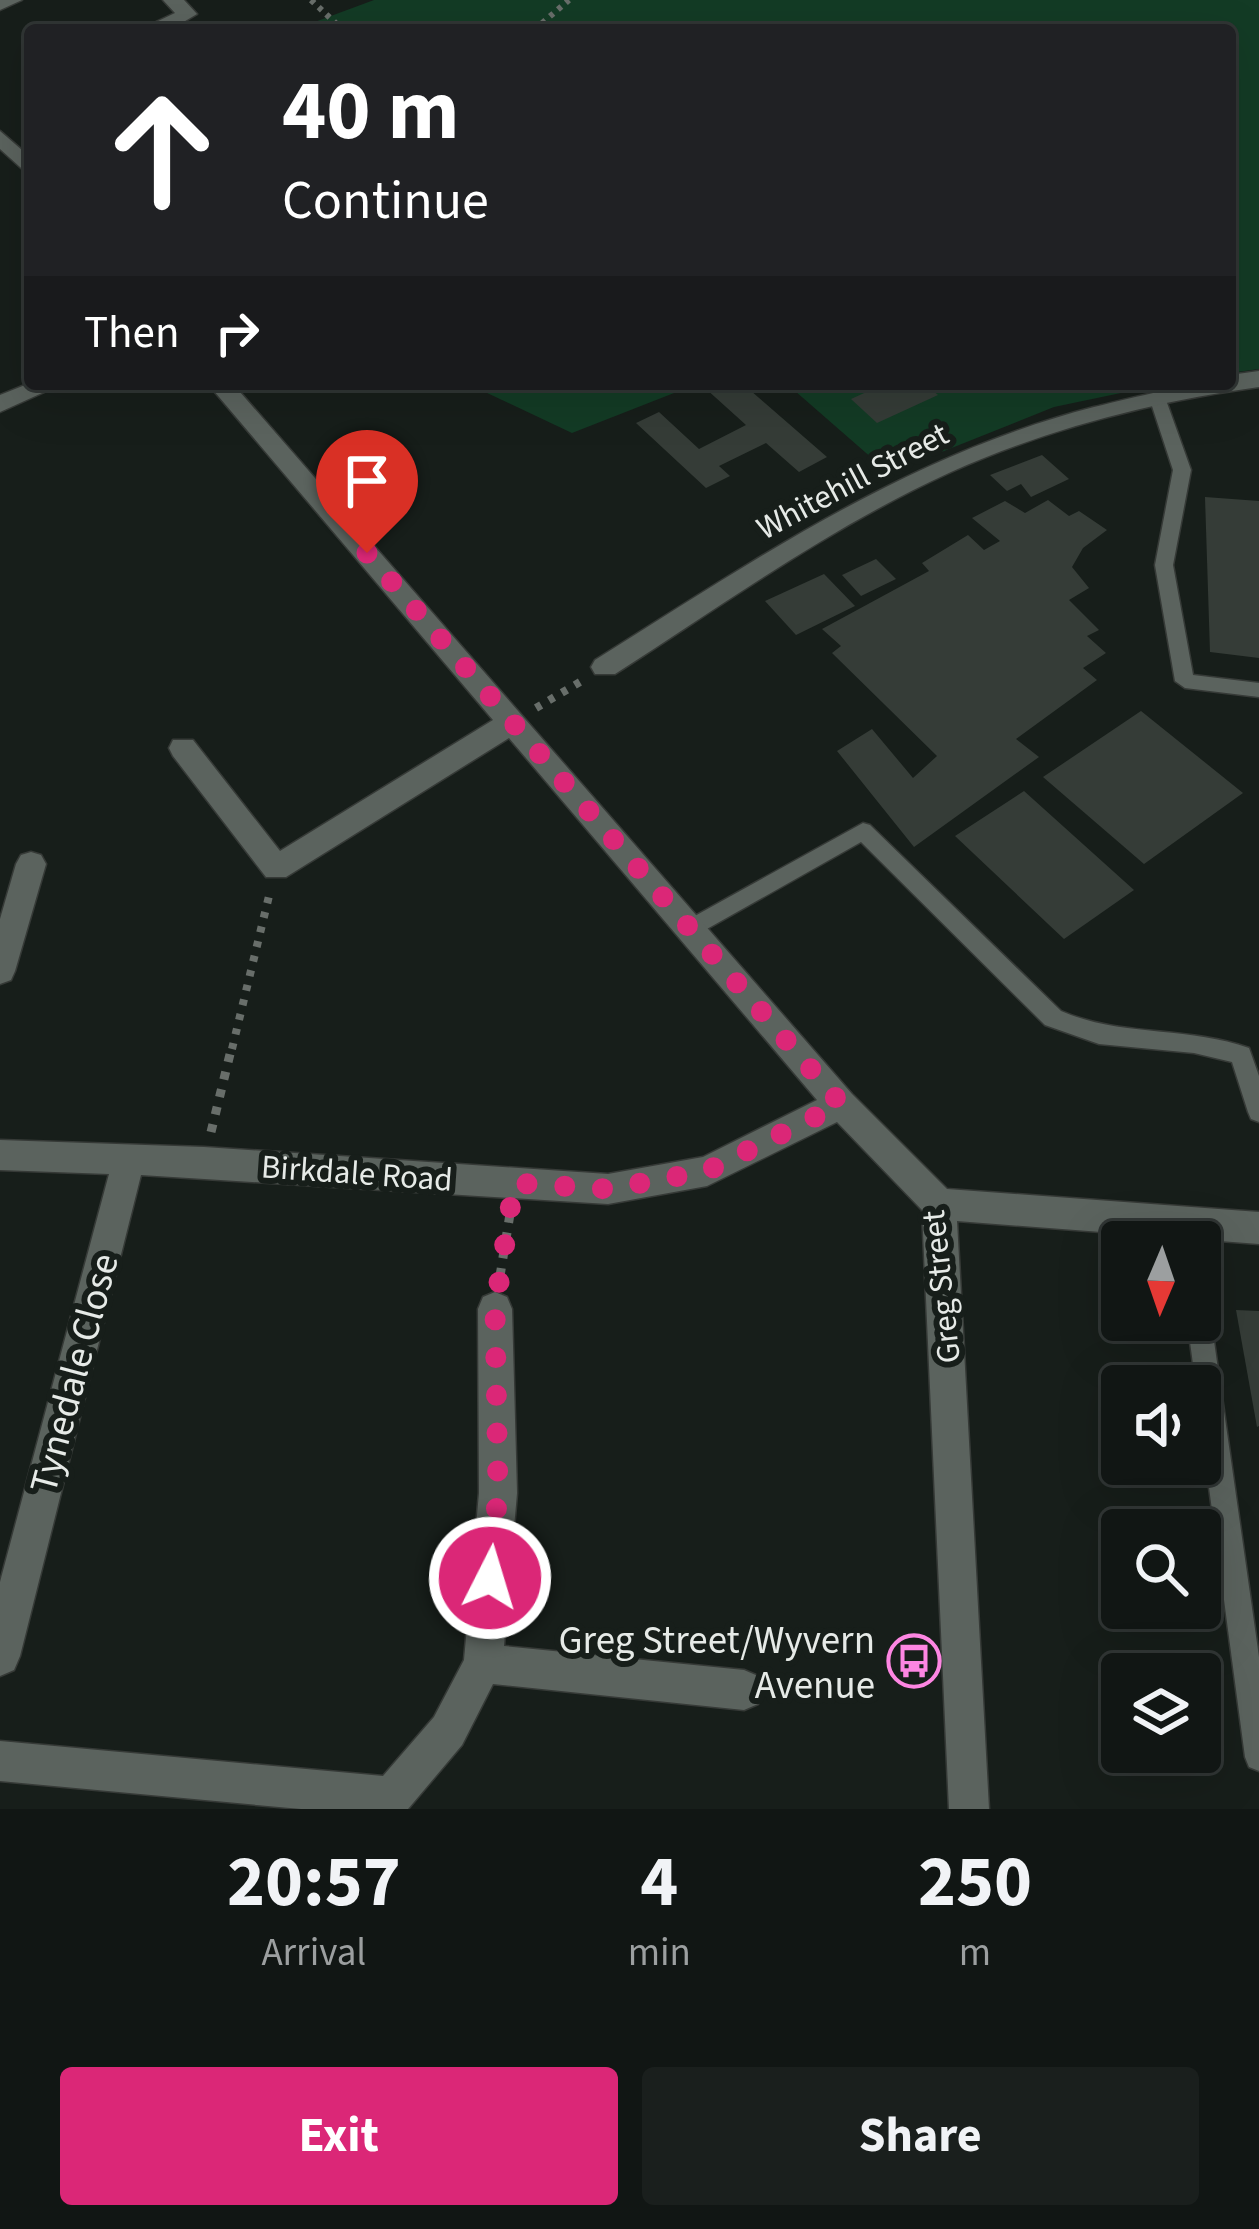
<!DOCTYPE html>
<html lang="en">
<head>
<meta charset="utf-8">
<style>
  :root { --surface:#111614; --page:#1a1f1d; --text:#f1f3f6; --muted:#9c9fa0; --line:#303534; --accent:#db2777 }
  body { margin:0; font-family:"Source Sans 3",sans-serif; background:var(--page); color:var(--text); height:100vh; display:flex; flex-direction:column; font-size:45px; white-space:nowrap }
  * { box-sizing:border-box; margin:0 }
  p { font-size:39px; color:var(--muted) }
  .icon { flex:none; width:66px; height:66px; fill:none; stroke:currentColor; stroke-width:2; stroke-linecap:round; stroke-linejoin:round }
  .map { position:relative; height:1809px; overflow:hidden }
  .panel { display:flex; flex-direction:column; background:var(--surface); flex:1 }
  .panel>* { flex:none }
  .hud { position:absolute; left:24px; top:24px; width:1212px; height:366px; border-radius:12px; box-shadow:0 12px 48px #0002,0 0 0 3px var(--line); background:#202124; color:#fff; overflow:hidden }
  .needle { width:78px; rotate:182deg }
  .controls { position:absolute; left:1101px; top:1221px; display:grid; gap:24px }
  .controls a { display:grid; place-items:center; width:120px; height:120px; border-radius:12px; background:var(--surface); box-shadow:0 12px 48px #0002,0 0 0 3px var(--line); font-size:60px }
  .pin { position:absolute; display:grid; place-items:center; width:102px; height:102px; color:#fff; margin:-123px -51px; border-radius:50% 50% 50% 0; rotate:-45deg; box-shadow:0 0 12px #0007 }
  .pin .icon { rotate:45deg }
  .me { position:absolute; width:132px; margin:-66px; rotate:5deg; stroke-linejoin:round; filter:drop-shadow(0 0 9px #0008) }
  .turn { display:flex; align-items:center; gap:42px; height:252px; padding:0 60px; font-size:54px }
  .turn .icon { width:156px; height:156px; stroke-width:2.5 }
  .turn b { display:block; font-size:84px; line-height:102px }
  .then { display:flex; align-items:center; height:114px; padding:0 60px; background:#0003; gap:24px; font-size:45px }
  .eta { display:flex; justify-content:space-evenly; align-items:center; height:204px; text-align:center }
  .eta b { font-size:72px; font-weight:700; line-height:84px }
  .action { display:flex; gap:24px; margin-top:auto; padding:24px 60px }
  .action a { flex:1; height:138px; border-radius:12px; background:var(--accent); color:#fff; font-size:48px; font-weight:700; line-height:138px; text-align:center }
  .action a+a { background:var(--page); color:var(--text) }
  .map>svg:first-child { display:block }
</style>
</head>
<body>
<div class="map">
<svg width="1259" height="1809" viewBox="0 0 1259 1809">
  <rect width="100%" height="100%" fill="#171e1a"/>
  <g fill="#133b25">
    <polygon points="374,0 1259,0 1259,369 1230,373 1230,30 293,30"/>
    <polygon points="468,384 697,384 572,433"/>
    <polygon points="787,384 1164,384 1054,407 889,473"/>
  </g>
  <g fill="#353c37">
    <polygon points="714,384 743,384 827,457 799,472 766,443 719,466 730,476 706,488 636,423 659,412 699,449 746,425 705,388"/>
    <polygon points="884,384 925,384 938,395 877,423 851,399"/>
    <polygon points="1042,455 1069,479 1031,497 1021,484 1007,491 990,475"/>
    <polygon points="1205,497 1259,501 1259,658 1210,652"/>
    <polygon points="1048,500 1069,516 1079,511 1107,530 1083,548 1072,567 1089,588 1069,600 1099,630 1087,636 1106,653 1083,668 1097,680 1016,739 1039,757 914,847 837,751 872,729 913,778 937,756 832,653 841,646 822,629 929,571 922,563 968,535 984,550 1000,541 972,518 1005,501 1025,513"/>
    <polygon points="876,559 896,579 861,596 842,575"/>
    <polygon points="824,574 855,606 796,635 765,601"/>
    <polygon points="1141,711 1243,793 1144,864 1043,777"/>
    <polygon points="1024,791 1134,890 1064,939 955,836"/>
    <polygon points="1236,1310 1259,1311 1259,1426 1257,1427"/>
  </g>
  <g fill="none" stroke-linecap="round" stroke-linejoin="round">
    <g stroke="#363a37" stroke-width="3">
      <g id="lane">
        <polygon points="1158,394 1166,400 1191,470 1173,565 1193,675 1259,683 1259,697 1185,688 1175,681 1155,565 1173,470 1150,400"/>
        <path d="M 863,823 L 870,825 L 1061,1011 C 1120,1037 1187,1026 1249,1048 L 1259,1076 L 1259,1122 L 1251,1119 L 1248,1112 L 1232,1062 L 1194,1053 L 1099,1044 L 1045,1025 L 861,842 L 698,934 L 684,934 L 680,928 L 684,922 Z"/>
        <polygon points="1200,1309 1208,1312 1211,1320 1259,1657 1259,1771 1249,1767 1245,1757 1200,1420 1200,1386 1196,1386 1187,1320 1200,1320"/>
      </g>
    </g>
    <g stroke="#363a37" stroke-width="3">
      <g id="street">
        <polygon points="0,0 22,0 0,10"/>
        <polygon points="163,0 184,0 197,14 170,30 156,30 156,22 175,13"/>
        <polygon points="0,131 30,157 30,176 0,149"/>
        <path d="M 1259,371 L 1259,387 C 1156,401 1046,429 951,472 C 832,526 724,604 615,674 L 595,674 L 591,667 L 595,660 C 756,559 908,455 1094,407 C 1140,396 1183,384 1230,384 L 1230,375 Z"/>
        <polygon points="30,383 62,384 0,412 0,395"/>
        <polygon points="208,384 233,384 852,1094 947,1189 1259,1212 1259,1244 957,1221 989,1809 949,1809 922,1210 837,1122 707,1186 608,1204 141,1175 20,1656 14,1670 0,1676 0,1582 109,1174 0,1170 0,1140 204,1147 608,1174 703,1157 817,1100 509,738 286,877 266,877 173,756 169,748 173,740 193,740 280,851 493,720"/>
        <polygon points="31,852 41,855 46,864 15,971 11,980 0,984 0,919 16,864 21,855"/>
        <polygon points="495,1292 507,1297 512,1309 517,1493 504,1646 744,1670 758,1676 764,1690 758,1704 744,1710 493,1684 462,1745 408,1809 301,1809 0,1781 0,1741 383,1776 434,1717 464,1660 479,1493 478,1309 483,1297"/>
      </g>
    </g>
    <g stroke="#686e6a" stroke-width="6" stroke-dasharray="4.5 6" stroke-linecap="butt">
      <polyline points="311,0 343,30"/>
      <polyline points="534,30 569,0"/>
    </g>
    <g stroke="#686e6a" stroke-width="8" stroke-dasharray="6 9" stroke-linecap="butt">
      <polyline points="536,708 580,682"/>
      <polyline points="232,1049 269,896"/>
    </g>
    <g stroke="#686e6a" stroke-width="9" stroke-dasharray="8 10" stroke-linecap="butt">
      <polyline points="211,1132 232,1046"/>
      <polyline points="500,1276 510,1214"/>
    </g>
    <use href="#lane" fill="#5b635e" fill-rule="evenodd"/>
    <use href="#street" fill="#5b635e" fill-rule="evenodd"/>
  </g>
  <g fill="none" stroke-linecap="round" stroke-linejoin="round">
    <polyline stroke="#db2777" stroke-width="21" stroke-dasharray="0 37.8" points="367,553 841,1104 707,1171 608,1189 514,1183 495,1309 498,1492 490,1578"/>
  </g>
  <defs>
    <g id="bus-ring" transform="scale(2.7)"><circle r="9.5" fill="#171e1a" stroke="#fd86e2" stroke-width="1.5"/><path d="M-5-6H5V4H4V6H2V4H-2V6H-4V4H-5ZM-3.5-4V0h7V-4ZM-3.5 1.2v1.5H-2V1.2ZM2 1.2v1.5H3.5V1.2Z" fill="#fd86e2"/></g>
  </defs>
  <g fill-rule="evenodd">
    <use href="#bus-ring" x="914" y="1661"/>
  </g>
  <g text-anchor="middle" stroke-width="12" stroke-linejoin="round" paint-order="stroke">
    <g font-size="33" fill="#e6eae7" stroke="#171e1a">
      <text transform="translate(852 480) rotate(-28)" y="12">Whitehill Street</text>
      <text transform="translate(357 1172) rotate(4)" y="12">Birkdale Road</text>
      <text transform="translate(940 1287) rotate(-96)" y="12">Greg Street</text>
    </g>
    <g font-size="39" fill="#e6eae7" stroke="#171e1a">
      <text transform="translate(73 1373) rotate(-75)" y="14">Tynedale Close</text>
    </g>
    <g font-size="39" fill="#e6eae7" stroke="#171e1a" text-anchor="end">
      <text x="875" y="1653">Greg Street/Wyvern<tspan x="875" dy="45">Avenue</tspan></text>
    </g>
  </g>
</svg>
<div class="controls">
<a><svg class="needle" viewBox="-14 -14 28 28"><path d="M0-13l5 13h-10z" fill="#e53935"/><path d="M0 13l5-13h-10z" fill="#9c9fa0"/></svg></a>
<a><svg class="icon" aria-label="sound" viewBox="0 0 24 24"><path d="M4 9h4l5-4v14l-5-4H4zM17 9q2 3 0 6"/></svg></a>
<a><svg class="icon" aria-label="search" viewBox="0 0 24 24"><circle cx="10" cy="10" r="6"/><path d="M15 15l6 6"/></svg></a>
<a><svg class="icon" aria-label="layers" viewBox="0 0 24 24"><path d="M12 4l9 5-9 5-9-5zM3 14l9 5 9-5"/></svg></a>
</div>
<div class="pin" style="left:367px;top:553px;background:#d93025"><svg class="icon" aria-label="arrive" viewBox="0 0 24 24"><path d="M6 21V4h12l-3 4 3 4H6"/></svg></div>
<svg class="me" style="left:490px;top:1578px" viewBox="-20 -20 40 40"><circle r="17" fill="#db2777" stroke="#fff" stroke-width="3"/><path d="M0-11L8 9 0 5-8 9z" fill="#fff"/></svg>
<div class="hud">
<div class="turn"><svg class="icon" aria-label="ahead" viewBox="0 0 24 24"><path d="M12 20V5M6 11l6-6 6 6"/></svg><div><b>40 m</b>Continue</div></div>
<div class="then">Then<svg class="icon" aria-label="right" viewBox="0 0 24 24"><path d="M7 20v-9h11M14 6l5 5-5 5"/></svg></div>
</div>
</div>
<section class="panel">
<div class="eta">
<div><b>20:57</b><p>Arrival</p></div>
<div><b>4</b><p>min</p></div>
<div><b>250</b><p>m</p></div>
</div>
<div class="action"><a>Exit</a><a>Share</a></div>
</section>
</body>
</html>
